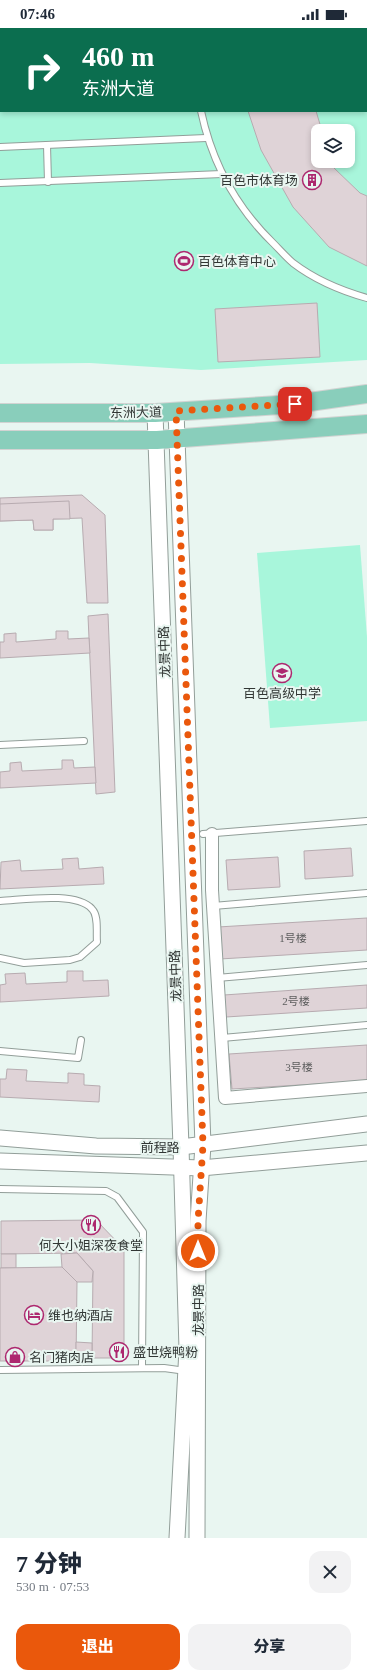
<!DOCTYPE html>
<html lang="zh">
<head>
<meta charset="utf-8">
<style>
  :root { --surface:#fff; --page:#f2f2f3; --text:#1f2937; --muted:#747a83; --accent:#ea580c }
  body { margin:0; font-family:"Times New Roman","Noto Sans SC",serif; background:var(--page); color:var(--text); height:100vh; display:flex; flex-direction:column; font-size:15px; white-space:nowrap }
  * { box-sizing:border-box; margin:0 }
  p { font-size:13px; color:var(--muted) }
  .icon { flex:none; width:22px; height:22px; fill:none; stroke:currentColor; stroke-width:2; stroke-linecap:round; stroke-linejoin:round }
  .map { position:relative; height:1510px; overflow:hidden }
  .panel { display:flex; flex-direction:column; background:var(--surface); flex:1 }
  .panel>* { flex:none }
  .guide { position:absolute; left:0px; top:0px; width:367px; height:84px; box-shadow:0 2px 6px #0003; background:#0b6e4f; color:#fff; overflow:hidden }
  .buttons { position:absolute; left:311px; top:96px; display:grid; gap:8px }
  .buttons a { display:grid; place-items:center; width:44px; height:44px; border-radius:8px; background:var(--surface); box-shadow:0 2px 6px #0003; font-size:20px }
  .pin { position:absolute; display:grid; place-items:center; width:34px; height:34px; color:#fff; margin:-17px; border-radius:8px; box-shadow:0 2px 6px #0006 }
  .me { position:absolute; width:44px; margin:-22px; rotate:0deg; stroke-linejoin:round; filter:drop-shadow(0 0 3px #0008) }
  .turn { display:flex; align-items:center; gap:14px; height:84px; padding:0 16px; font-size:18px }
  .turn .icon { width:52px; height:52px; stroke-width:2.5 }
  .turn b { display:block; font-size:28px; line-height:34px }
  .round { display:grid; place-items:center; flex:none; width:42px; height:42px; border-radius:12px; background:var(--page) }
  .summary { display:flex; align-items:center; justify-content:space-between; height:68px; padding:0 16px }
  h1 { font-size:24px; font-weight:800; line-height:30px }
  .action { display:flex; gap:8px; margin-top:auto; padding:8px 16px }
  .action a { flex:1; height:46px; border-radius:12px; background:var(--accent); color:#fff; font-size:16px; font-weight:800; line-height:46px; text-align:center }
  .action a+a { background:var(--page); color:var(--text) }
  .status { display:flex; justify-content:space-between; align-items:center; height:28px; padding:0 20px; background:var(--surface); direction:ltr }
  .status svg { height:11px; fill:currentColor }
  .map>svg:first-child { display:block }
</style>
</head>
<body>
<div class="status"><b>07:46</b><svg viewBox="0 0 49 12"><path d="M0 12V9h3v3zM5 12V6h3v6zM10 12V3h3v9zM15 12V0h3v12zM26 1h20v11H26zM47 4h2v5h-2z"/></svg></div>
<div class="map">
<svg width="367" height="1510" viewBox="0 0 367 1510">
  <rect width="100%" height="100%" fill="#e9f6f1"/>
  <g fill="#a8f6db" fill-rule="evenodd">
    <path d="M 0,0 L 367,0 L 367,332 L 201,342 L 90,335 L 0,336 ZM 1,1 L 366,1 L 366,83 L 1,83 ZM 318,103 L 348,103 L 348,133 L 318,133 Z"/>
    <polygon points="360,517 367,609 367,693 270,700 257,525"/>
  </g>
  <g fill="#dfd3d7" stroke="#b7abb0">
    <rect x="240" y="0" width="62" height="1"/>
    <polygon points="248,83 316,83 322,103 318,103 318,133 332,133 334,140 360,165 367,168 367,238 329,219 293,179 261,122"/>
    <polygon points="317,275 320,329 218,334 215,281"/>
    <polygon points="82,467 105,487 108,575 87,575 82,490 53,491 53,502 34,502 33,492 0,493 0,470"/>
    <polygon points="69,473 70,491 53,491 53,502 34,502 33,492 0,493 0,476"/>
    <polygon points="108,586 115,764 96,766 88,588"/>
    <polygon points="56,603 68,603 68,611 89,610 90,625 0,630 0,614 4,614 4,606 16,605 16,614 56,611"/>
    <polygon points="62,732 73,732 74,740 95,739 96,755 0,760 0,744 10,743 10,735 21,734 22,743 62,741"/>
    <polygon points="351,820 353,848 305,851 304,823"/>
    <polygon points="278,829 280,859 228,862 226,832"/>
    <polygon points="78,830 79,841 103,839 104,856 0,861 1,834 20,832 21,843 63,841 62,831"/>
    <polygon points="367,890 367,922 220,931 218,899"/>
    <polygon points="67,943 83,943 83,953 108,952 109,968 0,974 0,957 6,956 5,946 25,945 26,956 67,954"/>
    <polygon points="367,957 367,980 226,989 224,967"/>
    <polygon points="367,1017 367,1053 232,1061 229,1026"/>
    <polygon points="7,1041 27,1042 26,1053 68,1055 68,1045 84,1046 84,1057 100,1058 99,1074 0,1069 0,1051 6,1051"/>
    <polygon points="96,1192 124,1221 124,1330 92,1330 93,1243 77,1225 1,1226 1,1193"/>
    <polygon points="77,1225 93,1243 92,1254 77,1254 62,1239 61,1226"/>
    <rect x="1" y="1226" width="15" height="14"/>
    <polygon points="62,1239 77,1254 76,1333 0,1333 0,1240"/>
    <polygon points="76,1314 92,1315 92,1330 76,1330"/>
  </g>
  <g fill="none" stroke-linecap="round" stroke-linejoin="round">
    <g stroke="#929e99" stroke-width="8">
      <g id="service">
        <polyline points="189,0 189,1"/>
        <path d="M 201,83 C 212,135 235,178 273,215 C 279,221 286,229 293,235 C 314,251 342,263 367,270"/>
        <polyline points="47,117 48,154"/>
        <polyline points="0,119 206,110"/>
        <polyline points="0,155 222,146"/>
        <polyline points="0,717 84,713"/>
        <polyline points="203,806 367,793"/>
        <path d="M 0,873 C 23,872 76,863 92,881 C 99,888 96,904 97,914 L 80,929 L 70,932 L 24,935 L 0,930"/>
        <polyline points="213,878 367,865"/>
        <polyline points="217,950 367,937"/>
        <polyline points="222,1010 367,997"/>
        <polyline points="0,1023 78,1030 81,1012"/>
        <polyline points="0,1161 106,1163 117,1169 143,1204 142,1340"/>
        <polyline points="0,1342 164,1340 186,1343"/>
      </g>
    </g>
    <g stroke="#929e99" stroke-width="14">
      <polyline id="minor" points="212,806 212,862 225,1070 367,1058"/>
    </g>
    <g stroke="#929e99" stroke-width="17">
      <g id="tertiary">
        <polyline points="176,383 203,1117 198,1193 197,1510"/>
        <polyline points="155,385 181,1119 187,1321 177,1510"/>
        <polyline points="0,1110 96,1118 181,1119 367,1096"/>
        <polyline points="0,1133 201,1140 367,1125"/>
      </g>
    </g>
    <g stroke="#d2d3d2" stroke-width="20">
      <g id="primary">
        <polyline points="0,385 155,385 295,376 367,366"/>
        <polyline points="0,412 157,412 367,396"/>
      </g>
    </g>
    <use href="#service" stroke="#fff" stroke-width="6"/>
    <use href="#minor" stroke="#fff" stroke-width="12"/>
    <use href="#tertiary" stroke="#fff" stroke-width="15"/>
    <use href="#primary" stroke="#89cebb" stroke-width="18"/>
  </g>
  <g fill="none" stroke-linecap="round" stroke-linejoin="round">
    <polyline stroke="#ea580c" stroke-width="7" stroke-dasharray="0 12.6" points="198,1223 198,1193 203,1117 176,383 295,376"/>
  </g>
  <defs>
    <g id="building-ring" transform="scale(1)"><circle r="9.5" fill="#e9f6f1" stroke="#ad286f" stroke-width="1.5"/><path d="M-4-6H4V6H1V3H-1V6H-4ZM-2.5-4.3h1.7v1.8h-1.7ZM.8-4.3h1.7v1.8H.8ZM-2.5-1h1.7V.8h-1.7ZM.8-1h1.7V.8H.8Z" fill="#ad286f"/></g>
    <g id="stadium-ring" transform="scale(1)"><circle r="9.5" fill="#e9f6f1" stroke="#ad286f" stroke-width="1.5"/><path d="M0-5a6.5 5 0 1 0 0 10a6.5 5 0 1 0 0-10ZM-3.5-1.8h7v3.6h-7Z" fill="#ad286f"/></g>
    <g id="school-ring" transform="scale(1)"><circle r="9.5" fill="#e9f6f1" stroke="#ad286f" stroke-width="1.5"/><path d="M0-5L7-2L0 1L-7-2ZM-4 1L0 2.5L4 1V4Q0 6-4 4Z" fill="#ad286f"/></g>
    <g id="restaurant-ring" transform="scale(1)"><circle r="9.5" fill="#e9f6f1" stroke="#ad286f" stroke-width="1.5"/><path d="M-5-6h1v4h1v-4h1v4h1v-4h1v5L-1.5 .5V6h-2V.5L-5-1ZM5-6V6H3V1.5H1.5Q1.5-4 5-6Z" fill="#ad286f"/></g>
    <g id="hotel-ring" transform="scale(1)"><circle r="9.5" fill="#e9f6f1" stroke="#ad286f" stroke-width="1.5"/><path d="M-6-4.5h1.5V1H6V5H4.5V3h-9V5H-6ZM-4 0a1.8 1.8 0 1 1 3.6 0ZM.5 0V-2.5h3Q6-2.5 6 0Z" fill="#ad286f"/></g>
    <g id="shop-ring" transform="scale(1)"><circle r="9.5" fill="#e9f6f1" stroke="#ad286f" stroke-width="1.5"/><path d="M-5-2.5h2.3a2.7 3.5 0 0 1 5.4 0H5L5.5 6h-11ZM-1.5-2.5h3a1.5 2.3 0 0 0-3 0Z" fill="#ad286f"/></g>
  </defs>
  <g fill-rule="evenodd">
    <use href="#building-ring" x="312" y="152"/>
    <use href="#stadium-ring" x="184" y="233"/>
    <use href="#school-ring" x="282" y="645"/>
    <use href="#restaurant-ring" x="91" y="1197"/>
    <use href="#hotel-ring" x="34" y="1287"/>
    <use href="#restaurant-ring" x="119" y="1324"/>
    <use href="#shop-ring" x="15" y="1329"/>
  </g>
  <g text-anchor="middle" stroke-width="4" stroke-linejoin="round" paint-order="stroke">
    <g font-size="11" fill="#5c5d5d">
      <text x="293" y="914">1号楼</text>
      <text x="296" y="977">2号楼</text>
      <text x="299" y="1043">3号楼</text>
    </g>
    <g font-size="13" fill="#313634" stroke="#e9f6f1" text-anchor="start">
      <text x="298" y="157" text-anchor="end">百色市体育场</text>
      <text x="198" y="238">百色体育中心</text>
      <text x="282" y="670" text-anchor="middle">百色高级中学</text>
      <text x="91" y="1222" text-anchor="middle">何大小姐深夜食堂</text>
      <text x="48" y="1292">维也纳酒店</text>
      <text x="133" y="1329">盛世烧鸭粉</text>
      <text x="29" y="1334">名门猪肉店</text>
    </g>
    <g font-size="13" fill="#313634" stroke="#e9f6f1">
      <text transform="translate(136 384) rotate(-1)" y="5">东洲大道</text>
      <text transform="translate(164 624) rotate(-92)" y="5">龙景中路</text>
      <text transform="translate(175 948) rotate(-92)" y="5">龙景中路</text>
      <text x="160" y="1124">前程路</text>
      <text transform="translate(198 1282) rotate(-90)" y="5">龙景中路</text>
    </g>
  </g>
</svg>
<div class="buttons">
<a><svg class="icon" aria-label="layers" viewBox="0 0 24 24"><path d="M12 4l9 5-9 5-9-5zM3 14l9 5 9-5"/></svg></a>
</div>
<div class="pin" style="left:295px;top:376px;background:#d93025"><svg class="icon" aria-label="arrive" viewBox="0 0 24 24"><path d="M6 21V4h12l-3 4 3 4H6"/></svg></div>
<svg class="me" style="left:198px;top:1223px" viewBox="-20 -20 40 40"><circle r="17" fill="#ea580c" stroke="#fff" stroke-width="3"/><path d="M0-11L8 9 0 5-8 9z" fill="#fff"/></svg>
<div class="guide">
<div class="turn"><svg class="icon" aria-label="right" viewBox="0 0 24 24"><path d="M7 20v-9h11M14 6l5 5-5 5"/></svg><div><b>460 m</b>东洲大道</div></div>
</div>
</div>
<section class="panel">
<div class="summary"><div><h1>7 分钟</h1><p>530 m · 07:53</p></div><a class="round"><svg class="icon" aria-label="close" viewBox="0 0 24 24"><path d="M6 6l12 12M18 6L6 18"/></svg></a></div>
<div class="action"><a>退出</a><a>分享</a></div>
</section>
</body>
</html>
